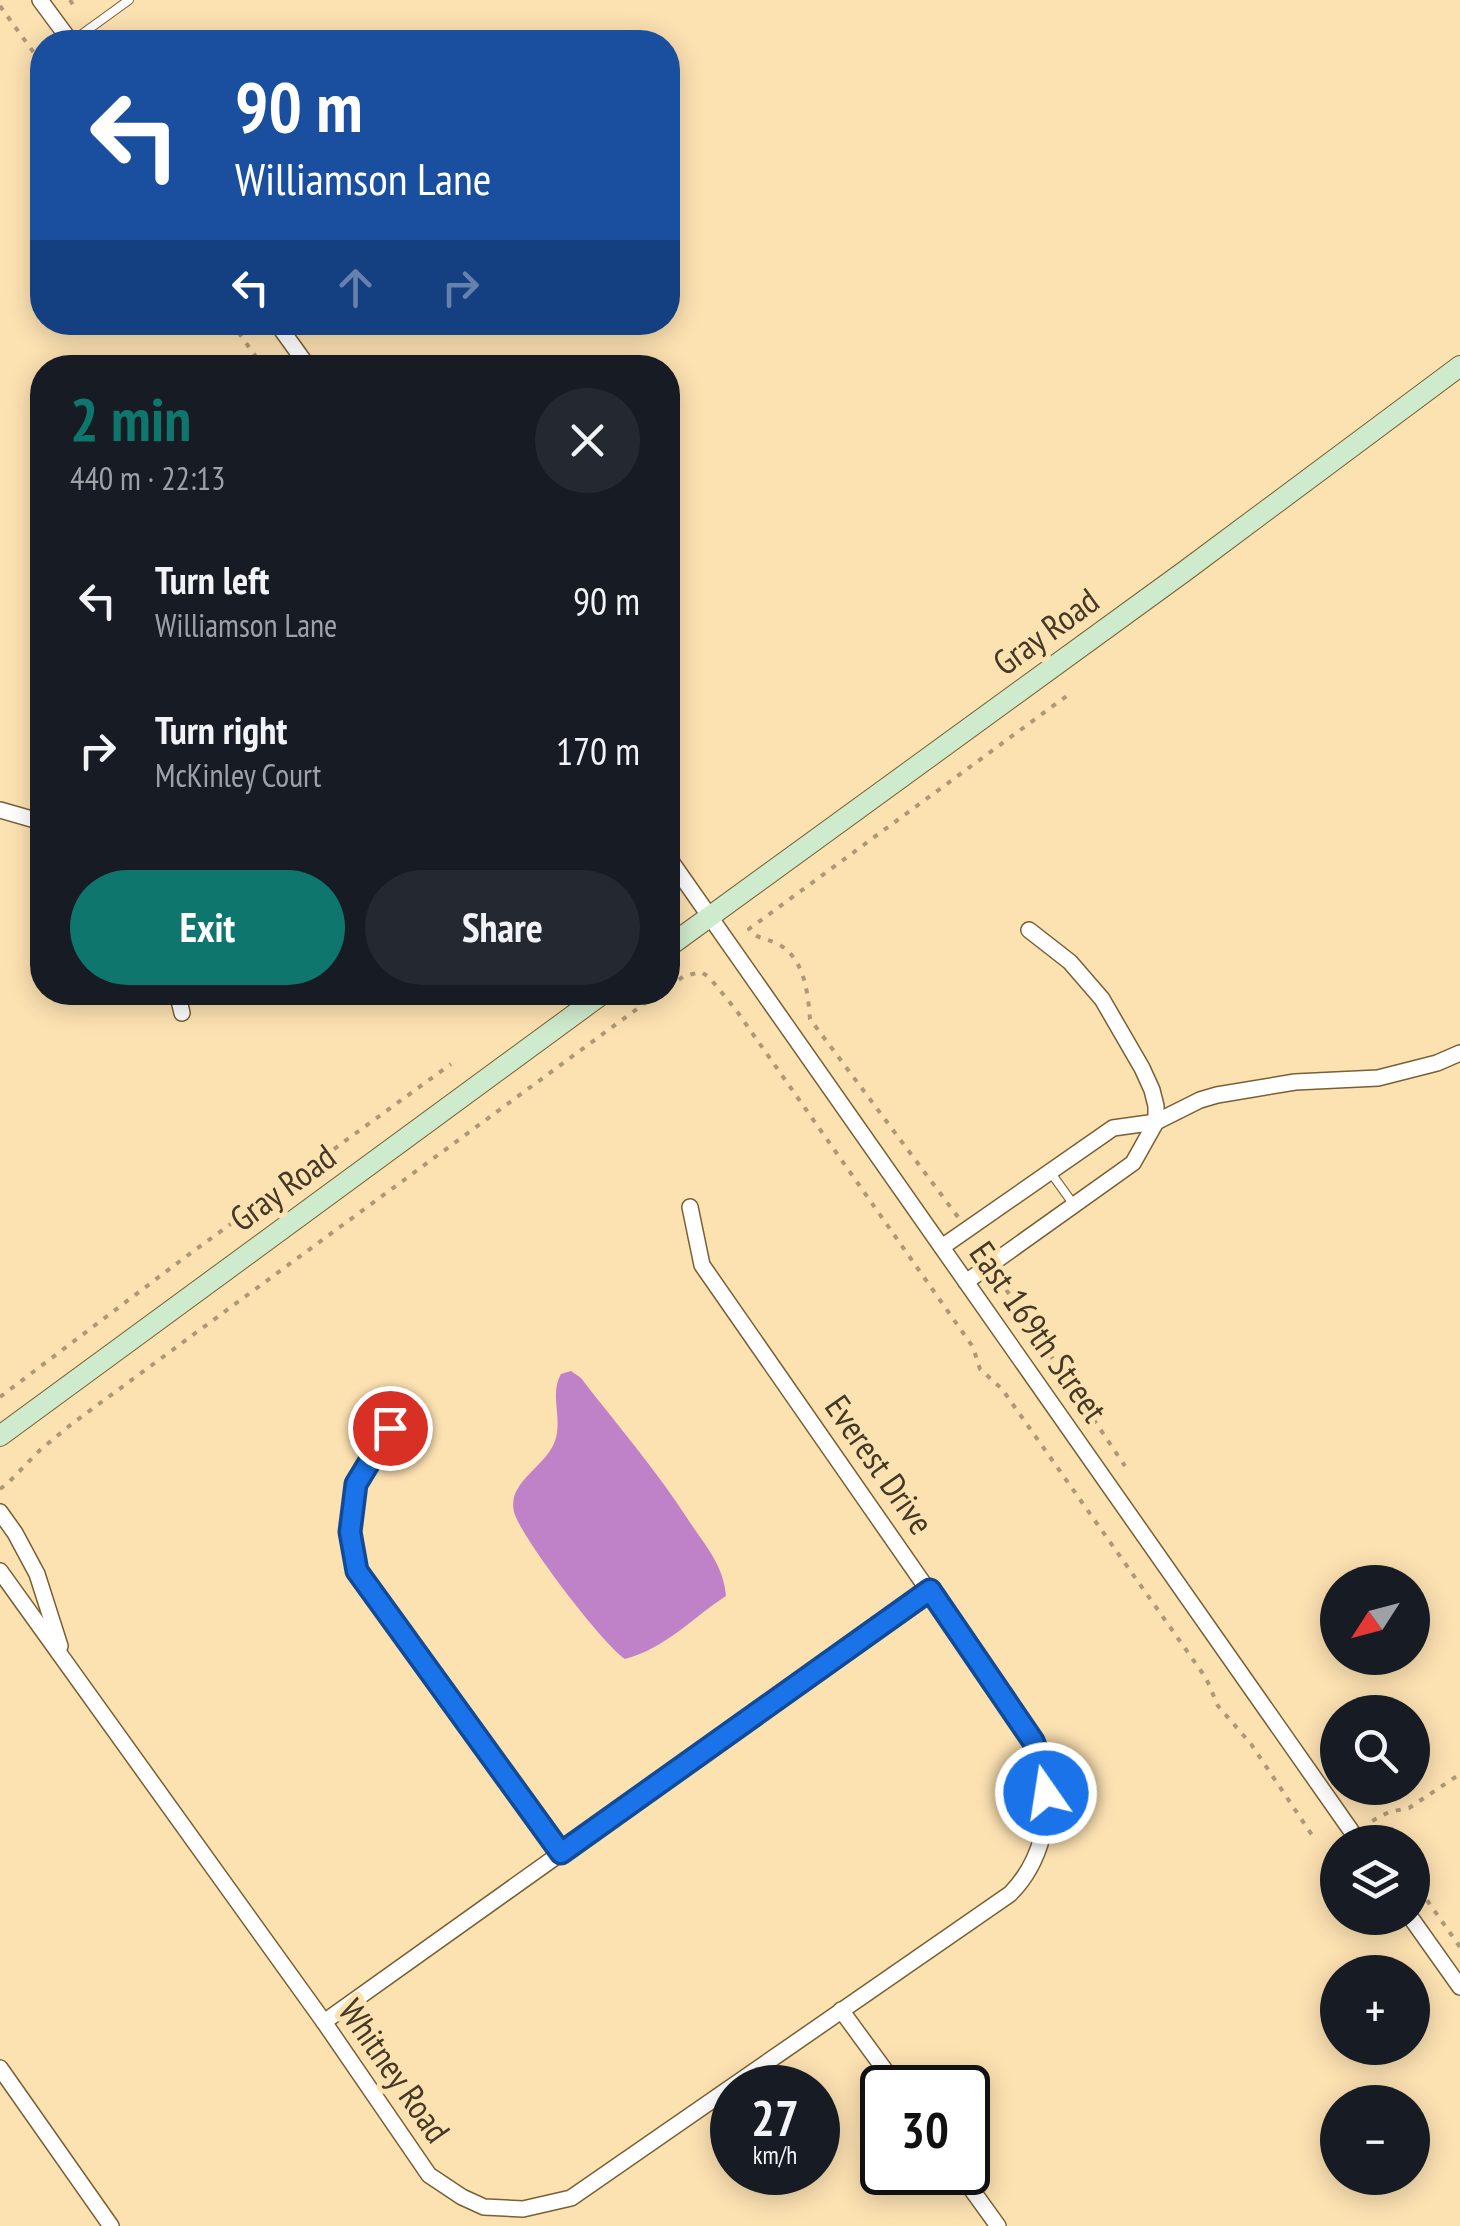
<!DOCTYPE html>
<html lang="en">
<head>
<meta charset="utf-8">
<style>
  :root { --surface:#171b24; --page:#242831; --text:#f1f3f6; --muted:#9ea1a6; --accent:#0f766e }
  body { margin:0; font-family:"PT Sans Narrow",sans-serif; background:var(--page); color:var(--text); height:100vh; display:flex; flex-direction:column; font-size:38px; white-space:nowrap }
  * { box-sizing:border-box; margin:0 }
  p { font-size:32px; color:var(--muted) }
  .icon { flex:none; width:55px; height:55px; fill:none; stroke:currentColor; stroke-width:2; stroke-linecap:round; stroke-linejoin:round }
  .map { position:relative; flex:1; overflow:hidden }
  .panel { position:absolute; left:30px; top:355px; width:650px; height:650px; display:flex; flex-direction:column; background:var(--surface); border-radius:40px; box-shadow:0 5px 25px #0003 }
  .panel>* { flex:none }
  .guide { position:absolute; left:30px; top:30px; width:650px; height:305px; border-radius:40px; box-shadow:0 5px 25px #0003; background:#1a4fa0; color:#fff; overflow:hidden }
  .needle { width:65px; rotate:234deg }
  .controls { position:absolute; left:1320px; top:1565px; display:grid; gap:20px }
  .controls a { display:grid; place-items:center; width:110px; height:110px; border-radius:50%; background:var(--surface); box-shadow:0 5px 25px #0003; font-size:50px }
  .speed { position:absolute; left:710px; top:2065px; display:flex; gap:20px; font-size:50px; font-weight:700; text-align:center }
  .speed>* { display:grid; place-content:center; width:130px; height:130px; border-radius:50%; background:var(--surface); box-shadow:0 5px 25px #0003; line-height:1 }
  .speed small { font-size:25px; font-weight:400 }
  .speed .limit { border:5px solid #111; border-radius:15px; background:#fff; color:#111 }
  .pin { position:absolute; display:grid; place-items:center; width:85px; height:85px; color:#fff; margin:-42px; border:5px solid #fff; border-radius:50%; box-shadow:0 2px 10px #0007 }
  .me { position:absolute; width:110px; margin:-55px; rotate:347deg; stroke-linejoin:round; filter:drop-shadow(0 0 8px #0008) }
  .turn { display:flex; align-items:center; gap:35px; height:210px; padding:0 40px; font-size:45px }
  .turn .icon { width:130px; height:130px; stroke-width:2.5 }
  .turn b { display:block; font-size:70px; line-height:85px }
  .lanes { display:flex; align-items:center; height:95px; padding:0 40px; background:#0003; justify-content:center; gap:50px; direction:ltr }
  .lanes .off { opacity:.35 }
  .round { display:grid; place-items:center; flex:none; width:105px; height:105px; border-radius:52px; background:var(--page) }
  .headline { display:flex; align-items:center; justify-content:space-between; height:170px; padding:0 40px }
  h1 { font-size:60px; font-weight:800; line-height:75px; color:var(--accent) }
  .button { display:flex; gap:20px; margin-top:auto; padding:20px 40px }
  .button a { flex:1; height:115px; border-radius:60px; background:var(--accent); color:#fff; font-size:40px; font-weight:800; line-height:115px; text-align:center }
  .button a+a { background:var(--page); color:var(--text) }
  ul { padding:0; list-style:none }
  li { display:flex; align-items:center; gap:30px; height:150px; padding:0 40px }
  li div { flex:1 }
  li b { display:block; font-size:38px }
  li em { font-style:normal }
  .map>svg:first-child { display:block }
</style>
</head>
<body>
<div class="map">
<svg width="1460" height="2226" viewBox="0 0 1460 2226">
  <rect width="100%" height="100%" fill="#fce1b1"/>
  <path fill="#bf82c8" d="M 571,1371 L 581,1378 C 618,1426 657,1471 689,1521 C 705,1545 724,1566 726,1596 C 692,1618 666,1648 625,1659 C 602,1643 522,1539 514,1512 C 513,1509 513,1500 514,1497 C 521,1475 547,1463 555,1441 C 563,1418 549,1395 561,1374 Z"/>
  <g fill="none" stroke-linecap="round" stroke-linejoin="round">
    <g stroke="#786034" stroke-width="10">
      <g id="lane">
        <polyline points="71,42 129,0"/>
        <polyline points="1051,1173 1074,1205"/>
      </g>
    </g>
    <g stroke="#786034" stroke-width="18">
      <g id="street">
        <polyline points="40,0 71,42"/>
        <polyline points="276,322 309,368"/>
        <polyline points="0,810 42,822"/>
        <polyline points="668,857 1359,1842"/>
        <polyline points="177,992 182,1013"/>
        <polyline points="942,1247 1113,1128 1156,1122 1200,1100 1217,1095 1295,1082 1378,1078 1437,1063 1460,1053"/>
        <polyline points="966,1282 1133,1163 1156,1122 1156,1106 1152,1090 1142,1068 1102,999 1070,962 1029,930"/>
        <polyline points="390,1428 356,1484 350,1532 357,1571 561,1853"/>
        <polyline points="0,1512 15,1533 37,1574 60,1646"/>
        <path d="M 0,1571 L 324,2022 L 429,2175 L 462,2197 L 484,2207 L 523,2209 L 571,2198 L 1010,1894 C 1042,1862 1052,1814 1045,1770 C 1043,1761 1037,1750 1033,1741 L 702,1265 L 690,1207"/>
        <polyline points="1411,1918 1460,1987"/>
        <polyline points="841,2010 898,2088"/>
        <polyline points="324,2022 930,1590"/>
        <polyline points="0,2068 111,2226"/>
        <polyline points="959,2172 998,2226"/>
      </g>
    </g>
    <g stroke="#786034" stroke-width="22">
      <g id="secondary">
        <polyline points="668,947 1185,571 1460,366"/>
        <polyline points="0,1436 605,992"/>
      </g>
    </g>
    <g stroke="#ad9976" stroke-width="4" stroke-dasharray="5 8" stroke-linecap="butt">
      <polyline points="70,0 75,8"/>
      <polyline points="0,6 42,64"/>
      <polyline points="231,322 264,368"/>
      <polyline points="668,987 684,976 701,972 709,977 736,1010 973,1347 980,1369 1002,1389 1206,1678 1218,1706 1251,1744 1314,1838"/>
      <path d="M 958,1217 L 810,1019 C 808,992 804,956 776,943 C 764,938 757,939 749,929 L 1068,695"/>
      <polyline points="999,1279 1125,1466"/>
      <polyline points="0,1397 184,1258 451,1064"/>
      <polyline points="0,1489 8,1483 40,1450 73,1423 660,992"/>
      <polyline points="1387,1842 1372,1821 1389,1812 1409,1808 1460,1774"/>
      <polyline points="1412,1879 1460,1947"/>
    </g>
    <use href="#lane" stroke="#fff" stroke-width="8"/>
    <use href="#street" stroke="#fff" stroke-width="15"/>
    <use href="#secondary" stroke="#cfebcd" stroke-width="20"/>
  </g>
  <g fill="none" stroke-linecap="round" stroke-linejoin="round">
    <g stroke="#114b97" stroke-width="25">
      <polyline id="route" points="390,1428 356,1484 350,1532 357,1571 561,1853 930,1590 1033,1741 1044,1768 1046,1793"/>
    </g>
    <use href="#route" stroke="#1a73e8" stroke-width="18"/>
  </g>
  <g text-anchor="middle" stroke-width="10" stroke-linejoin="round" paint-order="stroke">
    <g font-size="35" fill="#443926" stroke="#fce1b1">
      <text transform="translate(1046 632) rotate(-36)" y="12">Gray Road</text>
      <text transform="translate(283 1188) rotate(-36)" y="12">Gray Road</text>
      <text transform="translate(1038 1332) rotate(55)" y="12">East 169th Street</text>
      <text transform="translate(879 1465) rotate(55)" y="12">Everest Drive</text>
      <text transform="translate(394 2071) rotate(55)" y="12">Whitney Road</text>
    </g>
  </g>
</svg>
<div class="controls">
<a><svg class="needle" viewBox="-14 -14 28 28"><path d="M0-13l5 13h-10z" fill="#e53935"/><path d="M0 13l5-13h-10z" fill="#9ea1a6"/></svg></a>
<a><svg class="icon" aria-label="search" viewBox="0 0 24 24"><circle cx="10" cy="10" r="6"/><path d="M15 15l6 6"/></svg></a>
<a><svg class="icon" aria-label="layers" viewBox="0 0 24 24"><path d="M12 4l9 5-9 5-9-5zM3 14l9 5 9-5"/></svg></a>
<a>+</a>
<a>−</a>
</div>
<div class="speed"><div>27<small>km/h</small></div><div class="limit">30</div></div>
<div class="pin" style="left:390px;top:1428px;background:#d93025"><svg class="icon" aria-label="arrive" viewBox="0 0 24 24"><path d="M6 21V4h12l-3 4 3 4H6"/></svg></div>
<svg class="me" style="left:1046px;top:1793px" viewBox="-20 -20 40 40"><circle r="17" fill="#1a73e8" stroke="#fff" stroke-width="3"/><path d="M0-11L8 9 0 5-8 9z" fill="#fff"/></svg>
<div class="guide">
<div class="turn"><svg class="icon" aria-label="left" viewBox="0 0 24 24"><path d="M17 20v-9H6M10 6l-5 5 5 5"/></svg><div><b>90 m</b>Williamson Lane</div></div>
<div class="lanes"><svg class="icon" aria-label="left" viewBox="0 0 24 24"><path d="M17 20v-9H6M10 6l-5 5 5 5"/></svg><svg class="icon off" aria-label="ahead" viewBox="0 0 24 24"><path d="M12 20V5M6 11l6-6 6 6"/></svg><svg class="icon off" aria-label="right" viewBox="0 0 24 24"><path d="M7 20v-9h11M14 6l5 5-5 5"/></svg></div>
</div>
<section class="panel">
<div class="headline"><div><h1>2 min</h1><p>440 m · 22:13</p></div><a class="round"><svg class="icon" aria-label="close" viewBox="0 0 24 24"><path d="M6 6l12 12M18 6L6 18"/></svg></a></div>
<ul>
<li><svg class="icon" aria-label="left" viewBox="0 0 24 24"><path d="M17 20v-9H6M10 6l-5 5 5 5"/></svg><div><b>Turn left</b><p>Williamson Lane</p></div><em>90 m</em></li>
<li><svg class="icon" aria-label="right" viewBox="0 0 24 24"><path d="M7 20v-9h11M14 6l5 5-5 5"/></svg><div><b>Turn right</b><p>McKinley Court</p></div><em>170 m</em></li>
</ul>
<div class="button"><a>Exit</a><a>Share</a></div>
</section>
</div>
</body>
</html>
